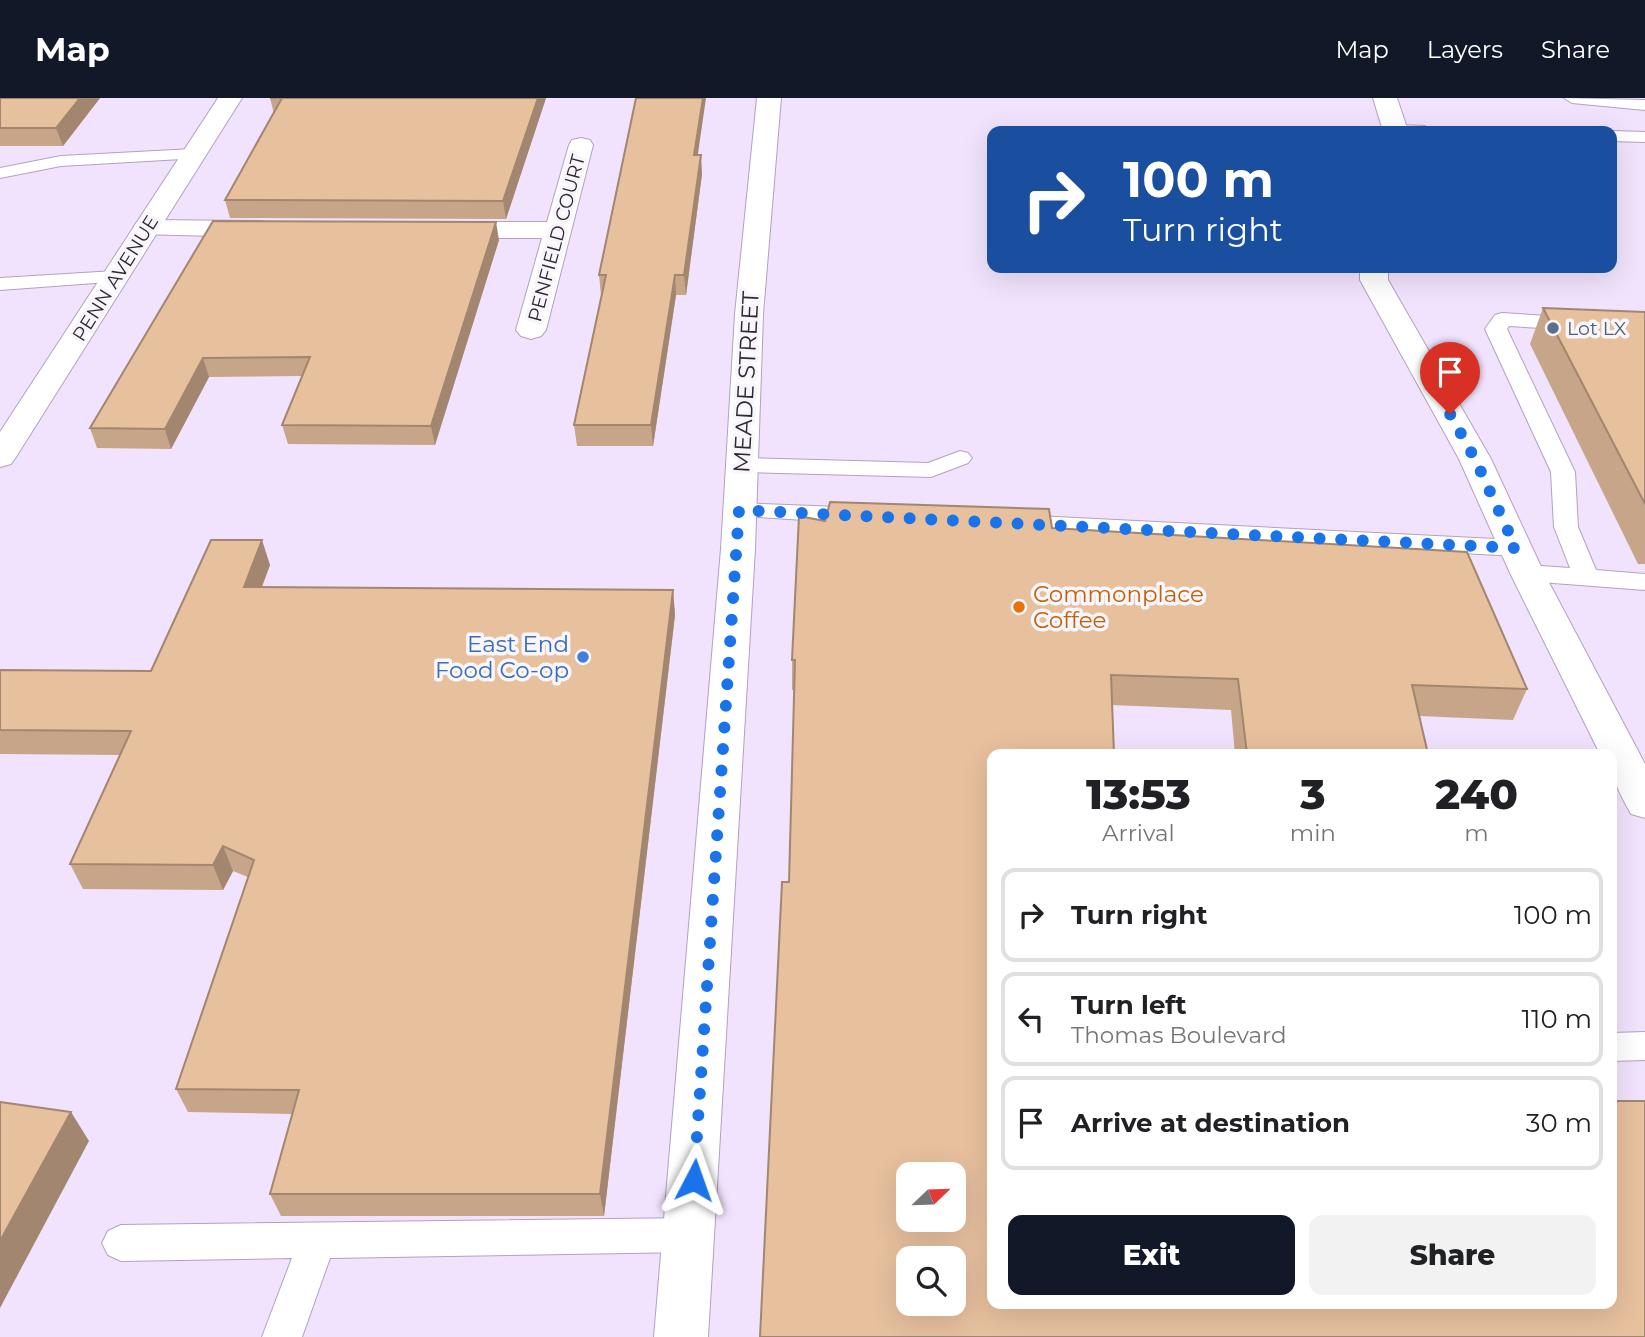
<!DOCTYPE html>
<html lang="en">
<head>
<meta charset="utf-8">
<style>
  :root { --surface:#fff; --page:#f2f2f2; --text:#202124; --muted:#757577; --line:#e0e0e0; --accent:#111827 }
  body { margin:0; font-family:Montserrat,sans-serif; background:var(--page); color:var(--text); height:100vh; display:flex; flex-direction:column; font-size:26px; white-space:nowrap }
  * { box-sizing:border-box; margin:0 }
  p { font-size:23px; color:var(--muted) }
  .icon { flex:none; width:38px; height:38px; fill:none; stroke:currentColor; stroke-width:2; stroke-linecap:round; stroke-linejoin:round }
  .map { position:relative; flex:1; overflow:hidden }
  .panel { position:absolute; left:987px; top:651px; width:630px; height:560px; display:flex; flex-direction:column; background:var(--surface); border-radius:14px; box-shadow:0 7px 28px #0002 }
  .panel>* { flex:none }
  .hud { position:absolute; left:987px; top:28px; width:630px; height:147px; border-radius:14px; box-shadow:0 7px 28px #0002; background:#1a4fa0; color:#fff; overflow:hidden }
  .needle { width:46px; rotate:67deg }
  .tools { position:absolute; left:896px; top:1064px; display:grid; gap:14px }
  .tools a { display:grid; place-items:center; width:70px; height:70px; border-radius:14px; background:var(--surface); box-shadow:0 7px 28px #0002; font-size:35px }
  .pin { position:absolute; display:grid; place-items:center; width:60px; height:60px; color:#fff; margin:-72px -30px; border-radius:50% 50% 50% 0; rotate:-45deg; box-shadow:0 0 7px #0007 }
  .pin .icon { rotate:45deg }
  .me { position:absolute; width:77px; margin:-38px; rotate:4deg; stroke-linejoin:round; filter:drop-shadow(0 0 5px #0008) }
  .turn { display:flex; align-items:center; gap:24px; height:147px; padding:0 21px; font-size:32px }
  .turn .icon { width:91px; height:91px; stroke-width:2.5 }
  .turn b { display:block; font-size:49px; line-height:60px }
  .eta { display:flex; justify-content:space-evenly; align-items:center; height:119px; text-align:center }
  .eta b { font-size:42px; font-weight:800; line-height:49px }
  .action { display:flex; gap:14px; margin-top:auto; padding:14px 21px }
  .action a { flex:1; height:80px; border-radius:14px; background:var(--accent); color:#fff; font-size:28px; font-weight:800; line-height:80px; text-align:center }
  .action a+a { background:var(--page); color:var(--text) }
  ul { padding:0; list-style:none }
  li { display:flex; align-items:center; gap:21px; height:94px; margin:0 14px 10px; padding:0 7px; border:4px solid var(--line); border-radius:14px }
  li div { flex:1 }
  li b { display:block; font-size:26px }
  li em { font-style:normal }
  header { display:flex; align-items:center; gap:42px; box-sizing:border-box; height:98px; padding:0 35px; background:var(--accent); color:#fff }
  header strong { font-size:33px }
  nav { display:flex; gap:38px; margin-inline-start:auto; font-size:24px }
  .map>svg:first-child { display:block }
</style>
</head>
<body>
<header>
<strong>Map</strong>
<nav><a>Map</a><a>Layers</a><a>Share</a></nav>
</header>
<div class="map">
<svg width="1645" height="1239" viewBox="0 0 1645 1239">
  <rect width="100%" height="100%" fill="#f1e3fd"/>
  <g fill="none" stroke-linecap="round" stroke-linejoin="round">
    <g stroke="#b2a1c0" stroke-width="2">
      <g id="lane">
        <polygon points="1564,0 1645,2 1645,12 1572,5"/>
        <polygon points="1397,27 1425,28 1434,33 1389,33 1391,28"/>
        <polygon points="1610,33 1612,33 1645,34 1645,44 1612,43"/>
        <polygon points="193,51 199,52 202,56 199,60 61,68 0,80 0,70 61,58"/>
        <polygon points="115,173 122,175 125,179 122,183 0,192 0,180"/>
        <polygon points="1502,215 1645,224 1645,236 1509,228 1507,231 1575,374 1578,429 1596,472 1645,476 1645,492 1527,483 1518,481 1514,475 1518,469 1527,467 1570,470 1554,429 1551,374 1485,231 1495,217"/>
        <polygon points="960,353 968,355 972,360 968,365 931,379 741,374 733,372 729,367 733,362 741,360 928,365"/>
        <polygon points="739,405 865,410 874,413 877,418 874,423 865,426 730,417 727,412 730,407"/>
        <polygon points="1014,417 1516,442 1525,444 1528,450 1525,456 1516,458 1005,430 1002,425 1005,420"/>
        <polygon points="1645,934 1645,962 1612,963 1612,935"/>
        <polygon points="690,1120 703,1125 709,1137 703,1149 690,1154 330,1160 302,1239 262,1239 292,1160 121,1163 108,1157 102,1145 108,1133 121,1127"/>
      </g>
    </g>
    <g stroke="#b2a1c0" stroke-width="2">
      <g id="street">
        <polygon points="757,0 781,0 763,216 755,451 708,1239 654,1239 721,451 735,216"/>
        <polygon points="1373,0 1397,0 1408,33 1383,33"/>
        <polygon points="581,40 590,42 593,47 546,232 541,238 531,241 521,238 516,232 542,140 446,140 437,138 433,132 437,126 446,124 547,124 569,47 572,42"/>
        <polygon points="146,122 260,123 269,125 273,131 269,137 260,139 137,136 133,130 137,124"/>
        <path d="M 1360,170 L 1388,170 L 1388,182 L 1491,361 L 1544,475 L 1645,666 L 1645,720 L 1631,716 C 1618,693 1612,682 1612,656 L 1600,656 L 1510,475 L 1459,361 L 1360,182 Z"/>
      </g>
    </g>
    <g stroke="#b2a1c0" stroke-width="2">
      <polygon id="highway" points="218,0 242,0 16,359 11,366 0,369 0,334"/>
    </g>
    <use href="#lane" fill="#fff" fill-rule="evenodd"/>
    <use href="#street" fill="#fff" fill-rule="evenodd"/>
    <use href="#highway" fill="#fff" fill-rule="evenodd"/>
  </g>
  <g fill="#c7a588">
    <polygon points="0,0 100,0 63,48 0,48"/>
    <polygon points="270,0 546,0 506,121 230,120 225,102 274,16"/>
    <polygon points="698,57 702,76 686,197 676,197 653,348 577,348 574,327 602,197 601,197 599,177"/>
    <polygon points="213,123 499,142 435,347 288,346 282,327 302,278 209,279 171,351 97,350 90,330"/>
    <polygon points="1543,210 1645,214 1645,466 1638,466 1530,246"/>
    <polygon points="825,423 1052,430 1527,591 1513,622 1419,618 1428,656 1235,656 1231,612 1112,607 992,656 1645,1239 789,784 794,592 792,592 792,562"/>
    <polygon points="270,467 262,489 673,492 675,517 604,1118 281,1118 270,1096 292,1016 188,1014 176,991 248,779 233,773 223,792 83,791 70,766 120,657 0,656 0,572 151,573"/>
  </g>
  <g fill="#a2866f">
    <polygon points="80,0 100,0 63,48 56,30"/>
    <polygon points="538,0 546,0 506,121 503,103"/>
    <polygon points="703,0 706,0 695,76 694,57"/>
    <polygon points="701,57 702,76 686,197 684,177"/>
    <polygon points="496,124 499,142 435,347 431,328"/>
    <polygon points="675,177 676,197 653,348 651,327"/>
    <polygon points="203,260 209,279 171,351 165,331"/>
    <polygon points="262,442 270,467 252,514 244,489"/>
    <polygon points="673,492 675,517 604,1118 600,1096"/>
    <polygon points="223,748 233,773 223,792 213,767"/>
    <polygon points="71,1014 89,1043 0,1210 0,1143"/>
  </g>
  <g fill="#e7c09e" stroke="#a2866f" stroke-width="2" fill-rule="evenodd">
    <polygon points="0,0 80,0 56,30 0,30"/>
    <polygon points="270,0 538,0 503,103 225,102 282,0"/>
    <polygon points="636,0 703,0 694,57 701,57 684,177 675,177 651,327 574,327 606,177 599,177"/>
    <polygon points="213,123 496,124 431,328 282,327 310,259 203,260 165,331 90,330"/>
    <polygon points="1543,210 1645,214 1645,406"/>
    <path d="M 830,404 L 1049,411 L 1052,430 L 1467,454 L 1527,591 L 1412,587 L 1428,656 L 1247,656 L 1238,581 L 1111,577 L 1114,656 L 992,656 L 992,1206 L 1612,1206 L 1612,1003 L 1645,1003 L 1645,1239 L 760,1239 L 782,784 L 789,784 L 795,562 L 792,562 L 799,418 L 825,423 ZM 908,1076 L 954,1076 L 954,1122 L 908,1122 ZM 908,1160 L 954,1160 L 954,1206 L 908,1206 Z"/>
    <polygon points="211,442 262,442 244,489 673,492 600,1096 270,1096 299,992 176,991 254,762 223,748 213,767 70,766 131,633 0,632 0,572 151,573"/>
    <polygon points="0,1004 71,1014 0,1143"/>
  </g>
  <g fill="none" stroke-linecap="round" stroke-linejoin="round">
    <polyline stroke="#1a73e8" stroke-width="12" stroke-dasharray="0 21.6" points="694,1082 739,412 1516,450 1475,361 1450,316"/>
  </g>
  <circle fill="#5c6f8a" stroke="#f8f5fb" stroke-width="2.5" cx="1553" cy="230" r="7"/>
  <circle fill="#e8710a" stroke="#f8f5fb" stroke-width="2.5" cx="1019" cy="509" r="7"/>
  <circle fill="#3f7fe0" stroke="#f8f5fb" stroke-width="2.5" cx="583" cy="559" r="7"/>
  <g text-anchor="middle" stroke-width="7" stroke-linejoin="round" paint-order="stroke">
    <g font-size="19" fill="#2f2834" stroke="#f8f5fb">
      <text transform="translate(556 140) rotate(-75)" y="7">PENFIELD COURT</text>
      <text transform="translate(115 180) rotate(-58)" y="7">PENN AVENUE</text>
    </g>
    <g font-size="19" fill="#4e5e75" stroke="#f8f5fb" text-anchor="start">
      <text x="1567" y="237">Lot LX</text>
    </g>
    <g font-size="23" fill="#2f2834" stroke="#f8f5fb">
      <text transform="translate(746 284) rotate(-87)" y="8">MEADE STREET</text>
    </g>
    <g font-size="23" fill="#c56008" stroke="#f8f5fb" text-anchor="start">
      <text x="1033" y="504">Commonplace<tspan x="1033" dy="26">Coffee</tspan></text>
    </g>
    <g font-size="23" fill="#366cbe" stroke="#f8f5fb" text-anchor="end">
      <text x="569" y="554">East End<tspan x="569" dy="26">Food Co-op</tspan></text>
    </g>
  </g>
</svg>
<div class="tools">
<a><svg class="needle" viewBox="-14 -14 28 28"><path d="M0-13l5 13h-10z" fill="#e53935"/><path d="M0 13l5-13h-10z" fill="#757577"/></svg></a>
<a><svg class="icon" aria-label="search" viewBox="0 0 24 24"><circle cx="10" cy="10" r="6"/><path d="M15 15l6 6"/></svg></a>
</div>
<div class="pin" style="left:1450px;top:316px;background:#d93025"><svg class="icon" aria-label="arrive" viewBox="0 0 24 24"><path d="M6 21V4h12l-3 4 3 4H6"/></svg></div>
<svg class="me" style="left:694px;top:1082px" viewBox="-20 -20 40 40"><path d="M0-17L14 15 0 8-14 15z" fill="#1a73e8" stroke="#fff" stroke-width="4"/></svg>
<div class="hud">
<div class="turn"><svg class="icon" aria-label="right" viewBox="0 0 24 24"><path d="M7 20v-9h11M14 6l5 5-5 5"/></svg><div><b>100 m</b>Turn right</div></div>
</div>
<section class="panel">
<div class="eta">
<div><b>13:53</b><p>Arrival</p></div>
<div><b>3</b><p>min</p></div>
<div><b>240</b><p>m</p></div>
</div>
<ul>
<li><svg class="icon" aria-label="right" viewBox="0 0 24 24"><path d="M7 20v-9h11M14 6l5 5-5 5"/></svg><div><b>Turn right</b></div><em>100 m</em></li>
<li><svg class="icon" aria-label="left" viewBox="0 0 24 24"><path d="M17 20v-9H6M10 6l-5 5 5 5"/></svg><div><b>Turn left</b><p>Thomas Boulevard</p></div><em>110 m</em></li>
<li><svg class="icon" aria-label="arrive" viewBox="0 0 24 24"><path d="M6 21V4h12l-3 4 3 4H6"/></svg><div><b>Arrive at destination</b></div><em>30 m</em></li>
</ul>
<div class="action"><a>Exit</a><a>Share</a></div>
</section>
</div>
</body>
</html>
